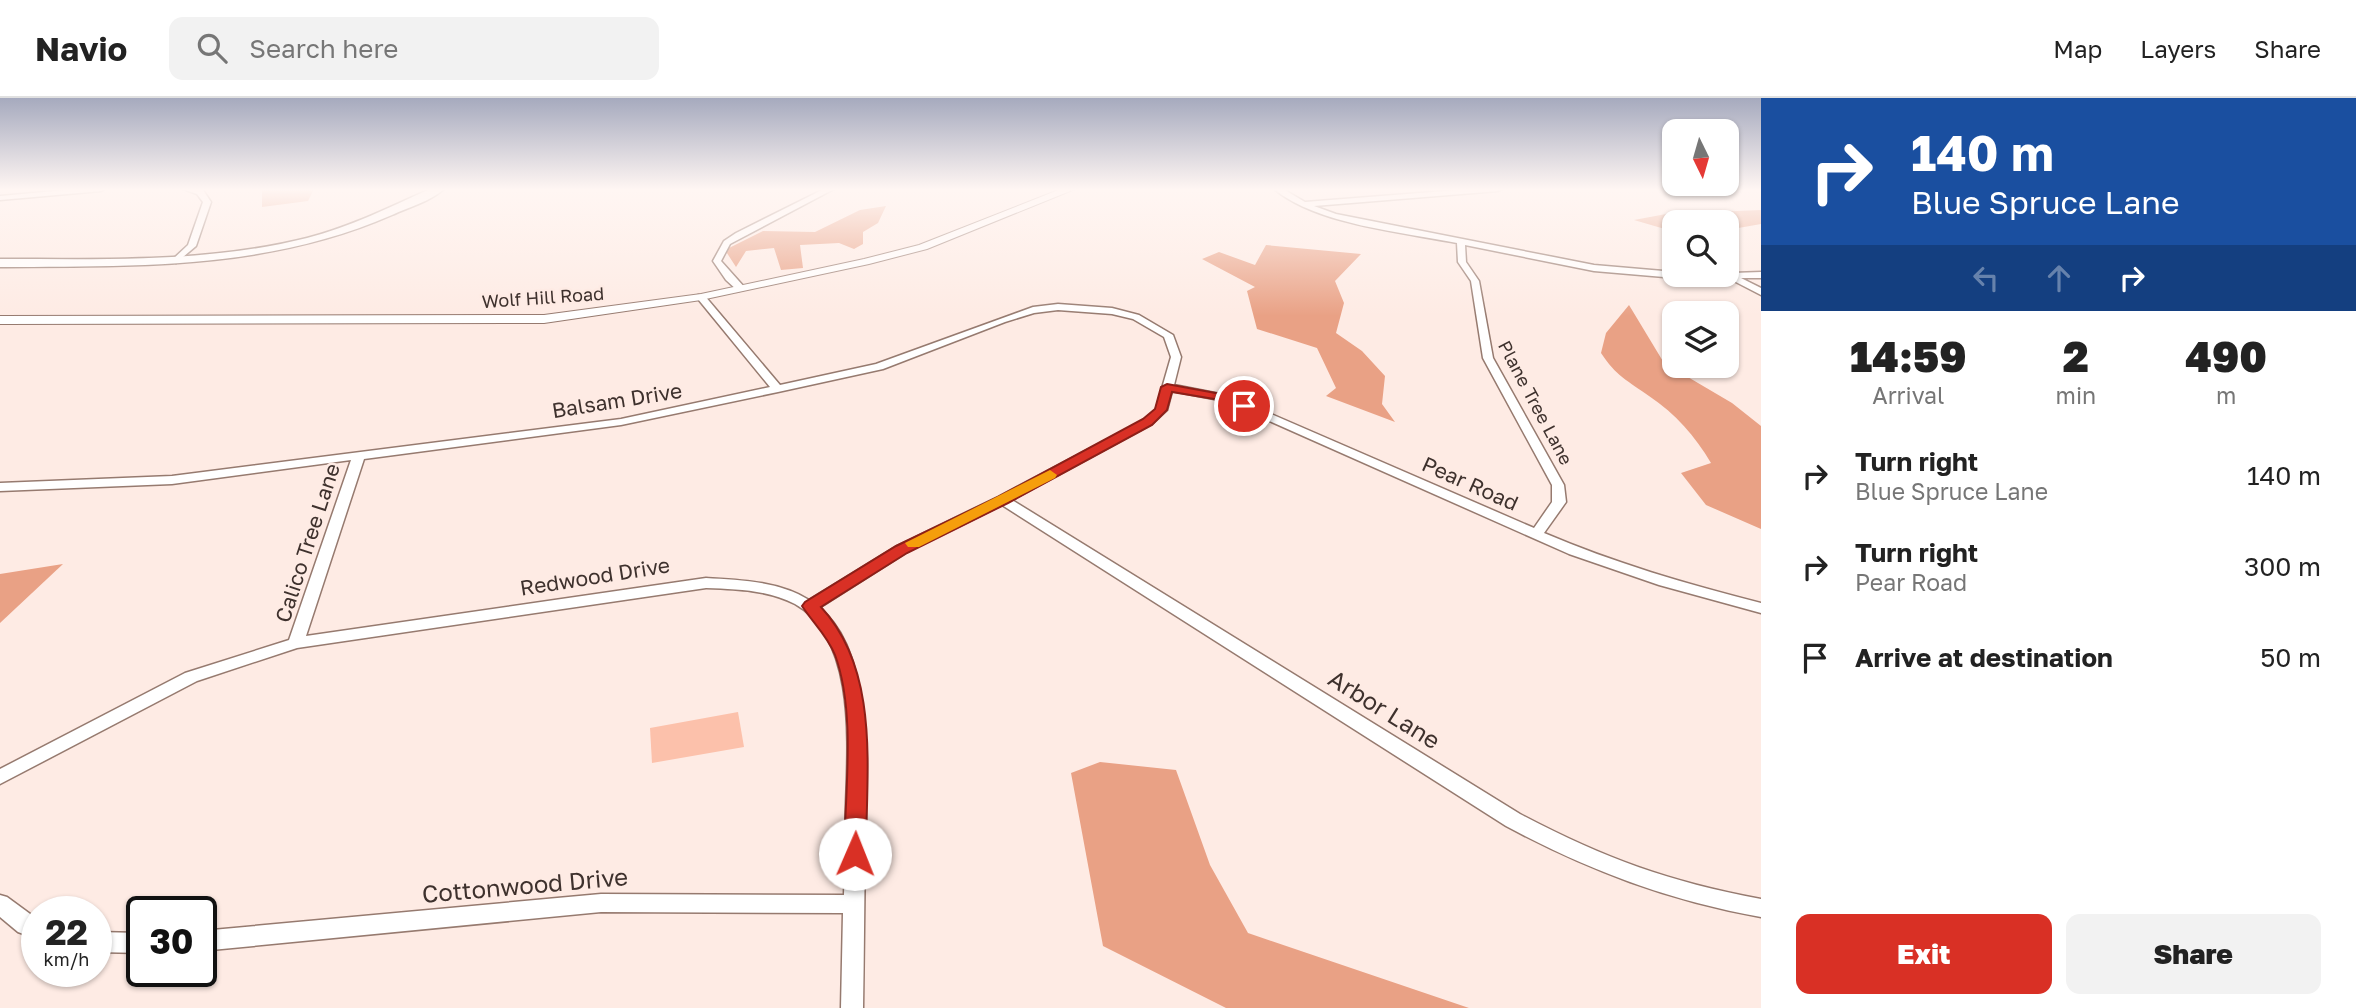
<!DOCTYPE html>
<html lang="en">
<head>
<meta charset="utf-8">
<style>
  :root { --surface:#fff; --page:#f2f2f2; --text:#222; --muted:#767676; --line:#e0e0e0; --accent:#d93025 }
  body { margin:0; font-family:"Golos Text",sans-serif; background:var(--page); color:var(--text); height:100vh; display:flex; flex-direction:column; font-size:26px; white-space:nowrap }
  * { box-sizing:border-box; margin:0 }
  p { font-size:23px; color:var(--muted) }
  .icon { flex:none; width:38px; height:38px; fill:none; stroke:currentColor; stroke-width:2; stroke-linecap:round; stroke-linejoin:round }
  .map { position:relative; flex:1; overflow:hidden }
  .details { display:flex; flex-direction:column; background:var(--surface); width:595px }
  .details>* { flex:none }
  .hud { background:#1a4fa0; color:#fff; overflow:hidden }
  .needle { width:46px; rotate:175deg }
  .tools { position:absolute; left:1662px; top:21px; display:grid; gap:14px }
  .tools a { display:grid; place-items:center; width:77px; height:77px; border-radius:14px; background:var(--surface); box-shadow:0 2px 5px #0004; font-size:35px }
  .speed { position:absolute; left:21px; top:798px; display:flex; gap:14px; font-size:35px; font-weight:700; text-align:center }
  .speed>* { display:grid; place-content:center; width:91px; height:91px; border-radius:50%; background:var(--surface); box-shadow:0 2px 5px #0004; line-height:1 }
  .speed small { font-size:18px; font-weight:400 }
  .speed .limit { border:4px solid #111; border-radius:10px; background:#fff; color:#111 }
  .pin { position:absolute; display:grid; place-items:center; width:60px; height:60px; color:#fff; margin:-30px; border:4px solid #fff; border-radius:50%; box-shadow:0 2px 7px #0007 }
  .me { position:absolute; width:77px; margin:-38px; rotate:1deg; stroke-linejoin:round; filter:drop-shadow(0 0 5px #0008) }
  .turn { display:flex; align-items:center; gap:24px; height:147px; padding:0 35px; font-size:32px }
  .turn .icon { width:91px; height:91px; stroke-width:2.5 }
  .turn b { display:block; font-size:49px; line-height:60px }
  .lanes { display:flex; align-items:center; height:66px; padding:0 35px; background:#0003; justify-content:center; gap:35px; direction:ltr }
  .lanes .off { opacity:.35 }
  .eta { display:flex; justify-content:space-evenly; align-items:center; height:119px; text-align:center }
  .eta b { font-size:42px; font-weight:800; line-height:49px }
  .button { display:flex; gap:14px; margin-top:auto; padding:14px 35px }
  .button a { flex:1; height:80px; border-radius:14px; background:var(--accent); color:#fff; font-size:28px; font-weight:800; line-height:80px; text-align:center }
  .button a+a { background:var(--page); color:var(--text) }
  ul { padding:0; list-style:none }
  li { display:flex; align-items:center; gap:21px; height:91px; padding:0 35px }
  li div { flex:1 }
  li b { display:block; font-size:26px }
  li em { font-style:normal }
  header { display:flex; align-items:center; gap:42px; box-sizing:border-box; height:98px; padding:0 35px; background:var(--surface); border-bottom:2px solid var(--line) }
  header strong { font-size:33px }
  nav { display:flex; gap:38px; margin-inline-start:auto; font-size:24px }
  .search { width:490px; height:63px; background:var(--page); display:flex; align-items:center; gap:18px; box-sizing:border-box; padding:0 24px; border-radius:14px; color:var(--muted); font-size:26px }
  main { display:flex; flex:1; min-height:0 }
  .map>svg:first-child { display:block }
</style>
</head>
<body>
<header>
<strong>Navio</strong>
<div class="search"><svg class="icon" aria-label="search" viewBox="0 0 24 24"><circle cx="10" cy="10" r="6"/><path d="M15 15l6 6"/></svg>Search here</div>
<nav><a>Map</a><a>Layers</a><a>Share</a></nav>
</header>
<main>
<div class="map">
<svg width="1761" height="910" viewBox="0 0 1761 910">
  <rect width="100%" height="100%" fill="#feebe4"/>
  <polygon fill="#fcc1ab" points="738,614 744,649 652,665 650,630"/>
  <g fill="#e9a185">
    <polygon points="262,91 314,91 308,103 262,109"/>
    <polygon points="886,108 878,125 863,134 863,146 854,151 839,145 800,147 803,170 781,172 774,150 746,153 736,169 725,152 763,133 815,134 860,112"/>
    <polygon points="1761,112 1761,126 1727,132 1727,124 1675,124 1675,134 1634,122 1666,116"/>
    <polygon points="1266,147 1361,156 1335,183 1344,205 1336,235 1362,253 1385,278 1382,306 1395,324 1326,298 1336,290 1317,250 1257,231 1247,193 1255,189 1202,161 1219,154 1255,167"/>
    <path d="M 1629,207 L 1664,265 L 1732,305 L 1761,328 L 1761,431 L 1706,407 L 1681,375 L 1711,365 C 1695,338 1676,316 1649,298 C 1628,283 1616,278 1601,255 L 1606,235 Z"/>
    <polygon points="63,466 0,525 0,476"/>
    <polygon points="1100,664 1176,672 1210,767 1248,835 1469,910 1226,910 1103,848 1071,675"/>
  </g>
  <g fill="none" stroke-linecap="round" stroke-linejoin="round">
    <g stroke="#967a6f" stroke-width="3">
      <g id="minor">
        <polygon points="77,91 105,91 101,93 0,102 0,98"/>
        <polygon points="183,91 203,92 211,104 196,148 176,165 172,162 188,147 203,104 197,96"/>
        <polygon points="824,91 834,91 730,146 721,163 746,191 738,193 726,182 713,163 724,143 736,135"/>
        <path d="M 1274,91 L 1283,91 L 1305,104 L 1470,91 L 1502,91 L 1498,93 L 1314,108 L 1336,116 L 1594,167 L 1675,174 L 1675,177 L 1761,174 L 1761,180 L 1741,180 L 1761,190 L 1761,197 L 1730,181 L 1699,182 L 1594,173 L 1465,147 L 1466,164 L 1479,183 L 1493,260 L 1564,387 L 1566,404 L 1544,435 C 1614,465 1687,486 1761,505 L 1761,515 L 1659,487 L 1569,456 L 1240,310 L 1214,301 L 1172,293 L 1167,312 L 1152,326 L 1012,402 L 1520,716 C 1603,760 1669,784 1761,801 L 1761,819 C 1668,802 1590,773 1506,728 L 1002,407 L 907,454 L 819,510 C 877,554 865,689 865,755 C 864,807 864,858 863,910 L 841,910 L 843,815 L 601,814 L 201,853 L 201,833 L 601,796 L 844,797 C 845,766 845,736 846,705 C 848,646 856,540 795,506 C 768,492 736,491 706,490 L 297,550 L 197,583 L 0,686 L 0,671 L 185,575 L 289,542 L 351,362 L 172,386 L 0,393 L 0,385 L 172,378 L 621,321 L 770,289 L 698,201 L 698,197 L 704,197 L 780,287 L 876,266 L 1033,209 L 1058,206 L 1112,210 L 1139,217 L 1173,237 L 1181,259 L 1174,287 L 1220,296 L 1248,306 L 1534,430 L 1552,404 L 1552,387 L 1483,260 L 1471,183 L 1458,164 L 1457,145 C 1402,134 1318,127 1274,91 ZM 1058,212 L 1112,216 L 1133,221 L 1164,239 L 1171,259 L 1156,311 L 1144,322 L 998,399 L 897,448 L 809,502 C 779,483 740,482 706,480 L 306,538 L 364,361 L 621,327 L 778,294 L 883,271 L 1005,224 L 1034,215 Z"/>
        <polygon points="0,797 7,799 37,821 37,841 18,834 0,819"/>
        <polygon points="96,834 142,835 142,855 96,854"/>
      </g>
    </g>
    <g stroke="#967a6f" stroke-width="2">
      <polygon id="tertiary" points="1061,91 1075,91 927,151 869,166 701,202 544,225 0,226 0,218 544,217 701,196 864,161 919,147"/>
    </g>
    <g stroke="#967a6f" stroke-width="3">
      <path id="secondary" d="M 430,91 L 444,91 C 431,103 409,109 392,117 C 267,172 134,168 0,169 L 0,161 C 102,161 207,165 307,140 C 350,129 390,109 430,91 Z"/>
    </g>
    <use href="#minor" fill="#fff" fill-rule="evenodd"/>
    <use href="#tertiary" fill="#fff" fill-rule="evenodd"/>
    <use href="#secondary" fill="#fff" fill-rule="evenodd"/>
  </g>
  <linearGradient id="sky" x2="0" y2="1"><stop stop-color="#a6aabe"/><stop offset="0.42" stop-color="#fff6f3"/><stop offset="1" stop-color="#fff6f3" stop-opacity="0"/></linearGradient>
  <rect width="1761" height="218" fill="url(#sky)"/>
  <path fill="#d93025" stroke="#8d1f18" stroke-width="2" d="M 1167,286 L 1221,296 L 1250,308 L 1244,312 L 1214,301 L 1172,294 L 1167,312 L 1152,327 L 1008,405 L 907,455 L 821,509 C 881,574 866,674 866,756 L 863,763 L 855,766 L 847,763 L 844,756 C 845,695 856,614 835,557 C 827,537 813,525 802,508 L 805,504 L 896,448 L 998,399 L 1143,321 L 1155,311 L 1161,289 Z"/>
  <polygon fill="#f59e0b" points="1050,372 1057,377 1055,380 919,449 908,449 905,445"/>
  <g text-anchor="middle" stroke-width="5" stroke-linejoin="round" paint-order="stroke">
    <g font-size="18" fill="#3e312d" stroke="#feebe4">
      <text transform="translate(543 200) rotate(-4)" y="6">Wolf Hill Road</text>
      <text transform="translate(1535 305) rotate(62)" y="6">Plane Tree Lane</text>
    </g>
    <g font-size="21" fill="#3e312d" stroke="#feebe4">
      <text transform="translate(617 303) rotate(-9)" y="7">Balsam Drive</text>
      <text transform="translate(1470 386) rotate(24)" y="7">Pear Road</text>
      <text transform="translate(308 445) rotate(-72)" y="7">Calico Tree Lane</text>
      <text transform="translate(595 479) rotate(-9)" y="7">Redwood Drive</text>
    </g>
    <g font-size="24" fill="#3e312d" stroke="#feebe4">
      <text transform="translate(1384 612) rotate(32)" y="8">Arbor Lane</text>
      <text transform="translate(525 788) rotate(-5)" y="8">Cottonwood Drive</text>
    </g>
  </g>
</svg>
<div class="tools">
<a><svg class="needle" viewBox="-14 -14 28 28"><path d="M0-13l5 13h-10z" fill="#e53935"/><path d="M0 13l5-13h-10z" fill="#767676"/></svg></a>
<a><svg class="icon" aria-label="search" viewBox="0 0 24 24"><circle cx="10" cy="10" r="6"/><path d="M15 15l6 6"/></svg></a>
<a><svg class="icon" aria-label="layers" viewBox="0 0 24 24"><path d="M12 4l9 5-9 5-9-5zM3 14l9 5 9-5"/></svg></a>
</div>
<div class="speed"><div>22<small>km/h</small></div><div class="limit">30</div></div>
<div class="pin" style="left:1244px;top:308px;background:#d93025"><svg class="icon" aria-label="arrive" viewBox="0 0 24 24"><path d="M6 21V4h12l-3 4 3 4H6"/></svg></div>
<svg class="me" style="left:855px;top:756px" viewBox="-20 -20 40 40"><circle r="19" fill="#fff"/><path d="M0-13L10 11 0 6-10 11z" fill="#d93025"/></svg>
</div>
<section class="details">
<div class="hud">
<div class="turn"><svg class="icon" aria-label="right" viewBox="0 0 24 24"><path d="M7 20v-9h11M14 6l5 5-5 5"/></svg><div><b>140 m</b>Blue Spruce Lane</div></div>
<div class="lanes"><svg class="icon off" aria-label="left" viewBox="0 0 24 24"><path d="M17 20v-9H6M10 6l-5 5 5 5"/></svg><svg class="icon off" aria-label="ahead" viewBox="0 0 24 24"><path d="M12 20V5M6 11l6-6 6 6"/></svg><svg class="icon" aria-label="right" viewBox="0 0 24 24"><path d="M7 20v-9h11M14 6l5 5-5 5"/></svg></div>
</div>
<div class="eta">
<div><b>14:59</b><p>Arrival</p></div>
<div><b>2</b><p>min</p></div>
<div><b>490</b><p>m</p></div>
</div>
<ul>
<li><svg class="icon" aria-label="right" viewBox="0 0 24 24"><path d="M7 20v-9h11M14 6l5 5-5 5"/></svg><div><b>Turn right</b><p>Blue Spruce Lane</p></div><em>140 m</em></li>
<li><svg class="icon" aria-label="right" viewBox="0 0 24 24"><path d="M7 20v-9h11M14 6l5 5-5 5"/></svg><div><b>Turn right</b><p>Pear Road</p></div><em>300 m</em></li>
<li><svg class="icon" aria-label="arrive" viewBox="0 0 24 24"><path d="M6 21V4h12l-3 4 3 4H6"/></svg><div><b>Arrive at destination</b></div><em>50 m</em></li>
</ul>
<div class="button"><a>Exit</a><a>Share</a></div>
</section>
</main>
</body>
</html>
